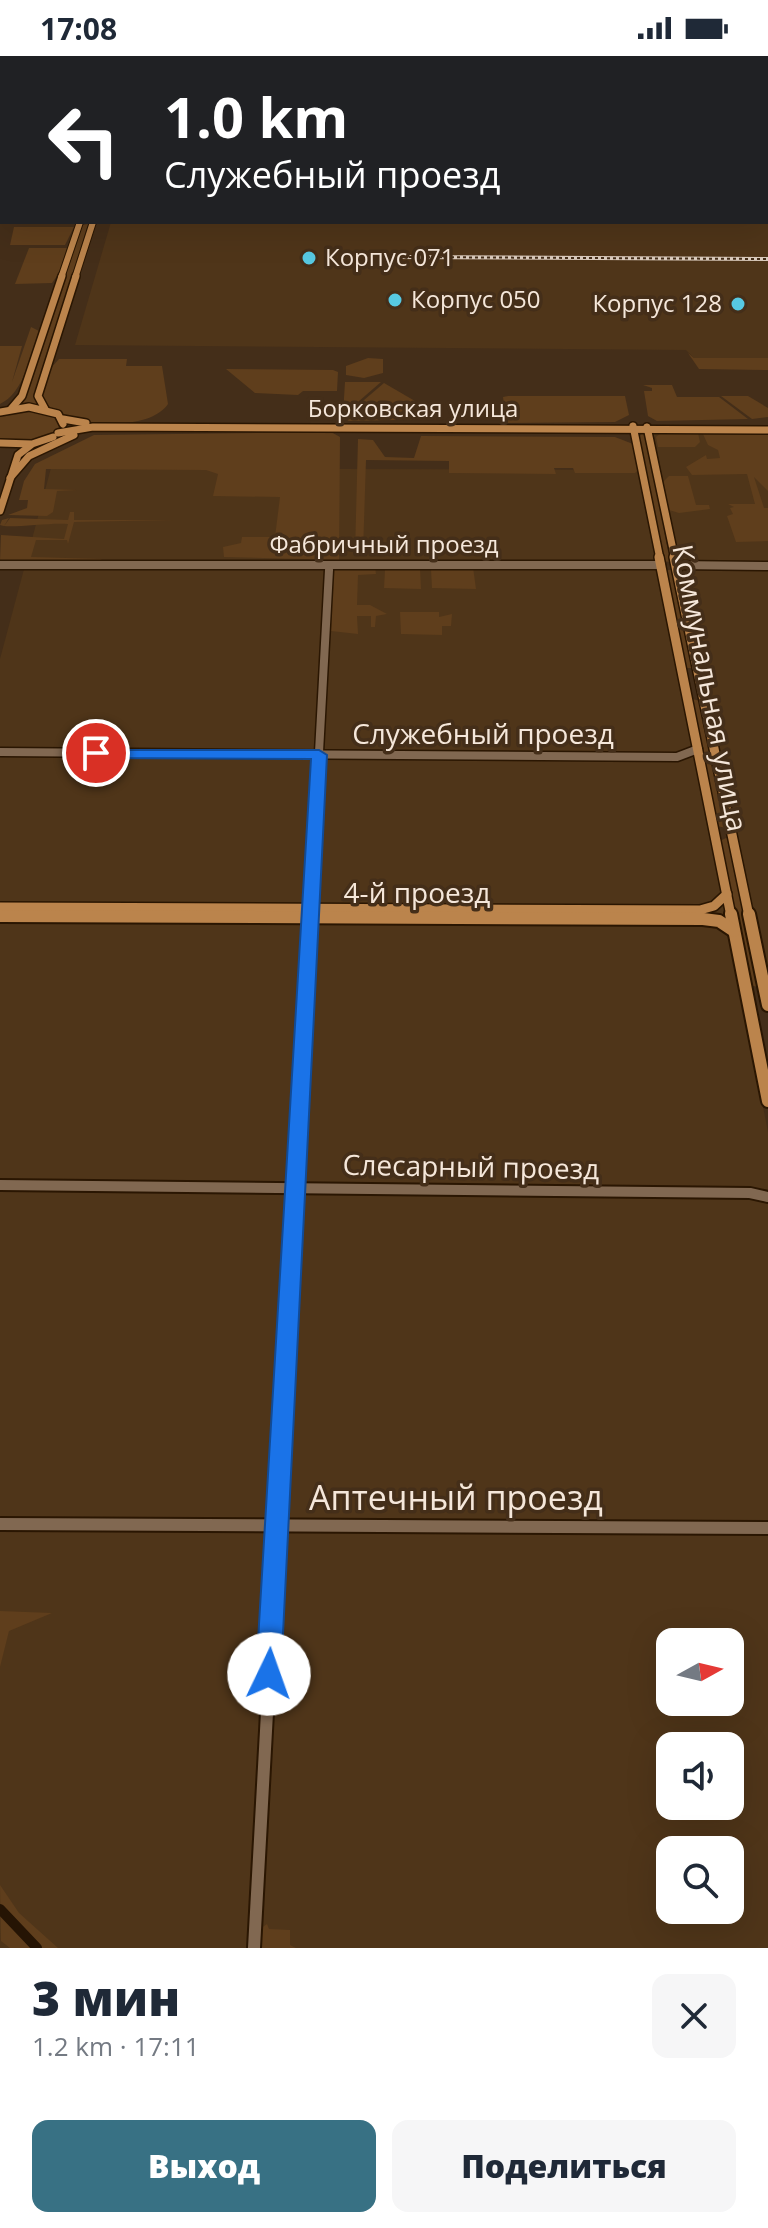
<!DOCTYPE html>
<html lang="ru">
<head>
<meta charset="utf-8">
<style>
  :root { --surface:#fff; --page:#f6f6f7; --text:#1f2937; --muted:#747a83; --accent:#387184 }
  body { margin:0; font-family:"Open Sans",sans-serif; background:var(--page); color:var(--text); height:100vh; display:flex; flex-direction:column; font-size:30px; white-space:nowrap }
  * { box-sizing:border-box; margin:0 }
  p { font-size:26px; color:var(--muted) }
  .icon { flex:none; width:44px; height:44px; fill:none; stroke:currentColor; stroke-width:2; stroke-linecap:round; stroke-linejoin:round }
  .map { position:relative; height:1892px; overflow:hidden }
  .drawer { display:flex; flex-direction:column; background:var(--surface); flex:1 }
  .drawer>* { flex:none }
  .hud { position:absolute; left:0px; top:0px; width:768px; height:168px; box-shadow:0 8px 32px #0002; background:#202124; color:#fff; overflow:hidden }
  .needle { width:52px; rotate:82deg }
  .tools { position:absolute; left:656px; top:1572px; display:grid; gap:16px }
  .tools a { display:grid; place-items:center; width:88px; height:88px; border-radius:16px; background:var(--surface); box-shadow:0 8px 32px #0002; font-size:40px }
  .pin { position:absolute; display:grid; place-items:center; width:68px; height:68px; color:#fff; margin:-34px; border:4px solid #fff; border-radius:50%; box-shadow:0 2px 8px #0007 }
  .me { position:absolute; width:88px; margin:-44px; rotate:3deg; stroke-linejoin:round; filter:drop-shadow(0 0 6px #0008) }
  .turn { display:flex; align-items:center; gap:28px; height:168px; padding:0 32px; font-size:36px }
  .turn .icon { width:104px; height:104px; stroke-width:2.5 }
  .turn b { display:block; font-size:56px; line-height:68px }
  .round { display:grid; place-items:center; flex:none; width:84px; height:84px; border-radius:16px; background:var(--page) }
  .summary { display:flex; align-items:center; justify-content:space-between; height:136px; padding:0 32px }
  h1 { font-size:48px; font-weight:800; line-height:60px }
  .cta { display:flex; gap:16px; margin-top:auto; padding:16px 32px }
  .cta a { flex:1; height:92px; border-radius:16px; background:var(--accent); color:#fff; font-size:32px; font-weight:800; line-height:92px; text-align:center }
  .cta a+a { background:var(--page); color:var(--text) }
  .status { display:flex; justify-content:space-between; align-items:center; height:56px; padding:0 40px; background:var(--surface); direction:ltr }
  .status svg { height:22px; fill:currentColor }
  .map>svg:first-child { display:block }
</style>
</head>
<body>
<div class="status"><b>17:08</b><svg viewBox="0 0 49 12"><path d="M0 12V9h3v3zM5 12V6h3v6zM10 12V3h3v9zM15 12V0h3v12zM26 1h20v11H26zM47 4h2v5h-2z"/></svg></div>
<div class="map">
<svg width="768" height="1892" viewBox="0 0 768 1892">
  <rect width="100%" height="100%" fill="#442e19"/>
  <g fill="#4f3519" fill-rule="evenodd">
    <polygon points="147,0 768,0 768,302 694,302 686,294 75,289 111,166 766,166 766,2"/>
    <polygon points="653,376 768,377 768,936"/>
    <path d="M 51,412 L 638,414 L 768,1076 L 768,1892 L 0,1892 L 0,603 ZM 670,1586 L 730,1586 L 730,1646 L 670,1646 ZM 670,1690 L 730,1690 L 730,1750 L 670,1750 ZM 670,1794 L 730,1794 L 730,1854 L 670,1854 Z"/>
  </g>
  <g fill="#5f3e1c">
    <polygon points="88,168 34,341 37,349 20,349 82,169"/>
    <polygon points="14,171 74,171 65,189 10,189"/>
    <polygon points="29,192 67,192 59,217 52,227 15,228"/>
    <path d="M 31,271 L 39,275 C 31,298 24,337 0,348 L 0,290 L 22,290 L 12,326 Z"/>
    <polygon points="688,297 694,302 768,302 768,314 699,313"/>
    <polygon points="368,302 383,303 383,317 364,322 346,319 346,310"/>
    <path d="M 59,303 L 127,303 L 126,310 L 162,310 L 168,348 C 148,378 61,372 41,342 L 50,313 Z"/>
    <polygon points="226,313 333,314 338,316 337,335 303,335 298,339 255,337"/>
    <polygon points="345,326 381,326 343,359"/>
    <polygon points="384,327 439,359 443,363 349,365 343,362"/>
    <polygon points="643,329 672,329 677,341 719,341 748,363 657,365 648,360 644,335 652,335 652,332"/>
    <polygon points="508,340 625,340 629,359 615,366 506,367 503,341"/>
    <polygon points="721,340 748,340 768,352 768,361 752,363"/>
    <path d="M 30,353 L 56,361 L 59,371 C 44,390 21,385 0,385 L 0,359 Z"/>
    <polygon points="643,375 646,378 670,506 663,505 639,382"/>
    <polygon points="331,376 340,381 339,504 224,501 223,491 241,487 242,481 275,481 280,441 213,440 218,418 206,414 46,413 44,433 77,434 57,435 53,456 47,460 8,459 27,452 28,444 19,444 24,425 35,408 94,379"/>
    <polygon points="702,376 768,376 768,435 754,421 764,452 768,452 768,485 736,486 727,460 733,458 730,452 734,451 728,448 755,448 747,418 692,419 686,411 706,399 707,403 720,402 718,394 708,389"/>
    <polygon points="661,377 698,377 700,386 695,391 658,391 656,381"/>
    <polygon points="421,380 615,381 633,388 638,414 635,417 575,417 573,412 554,412 556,418 449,417 449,405 366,404 363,497 355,497 358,383 373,384 385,401 414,402"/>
    <polygon points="669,420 688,420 696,449 709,449 710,453 679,457 669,454 663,426"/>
    <path d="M 70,456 L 74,456 L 74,464 L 174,464 L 74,466 L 68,488 L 67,484 L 36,484 L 31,501 L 102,503 L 99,505 L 0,505 L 1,479 L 64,483 L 68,468 C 51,466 8,473 0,469 L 2,464 L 9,462 L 4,470 L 10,462 L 68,464 Z"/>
    <polygon points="375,510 376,518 358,519 357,549 370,549 387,558 376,560 375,571 371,571 371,560 357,560 358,578 331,575 333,514"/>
    <polygon points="390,511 420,512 421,533 384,532 385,514"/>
    <polygon points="473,511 476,533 432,532 431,514"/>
    <polygon points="673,513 694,612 684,612 665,515"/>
    <polygon points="400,556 439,556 439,561 452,558 451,570 442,570 442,579 401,578"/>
    <polygon points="692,643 701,645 726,772 717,770"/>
    <polygon points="726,782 729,783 758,931 749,929 720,785"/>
    <polygon points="0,1555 52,1557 9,1575 0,1611"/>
    <polygon points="0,1829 19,1857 58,1892 10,1892 1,1885"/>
    <polygon points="267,1868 269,1873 290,1874 290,1889 296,1892 259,1892 260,1873"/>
  </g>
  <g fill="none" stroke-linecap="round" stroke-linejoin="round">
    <polyline stroke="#251404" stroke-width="10" points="0,1853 37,1892"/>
    <g stroke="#2a1602" stroke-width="11">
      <g id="minor-far2">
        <polyline points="0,509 661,509"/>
        <polyline points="676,509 768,510"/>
        <polyline points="0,696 677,701 698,693"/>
        <polyline points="310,860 329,514"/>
      </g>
    </g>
    <g stroke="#2a1602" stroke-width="14">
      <g id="minor-far1">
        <polyline points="0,1129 750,1137 768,1141"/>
        <polyline points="285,1315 310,858"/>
      </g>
    </g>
    <g stroke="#2a1602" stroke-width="16">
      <g id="minor">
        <polyline points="0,1468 768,1472"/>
        <polyline points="254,1892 286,1313"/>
      </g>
    </g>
    <g stroke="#2a1602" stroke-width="8">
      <g id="major-far3">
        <polyline points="0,47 2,42"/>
        <polyline points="61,222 80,166"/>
        <polyline points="75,222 93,166"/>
      </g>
    </g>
    <g stroke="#2a1602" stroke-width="10">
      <g id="major-far2">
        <polyline points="11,353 22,340 62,220"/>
        <polyline points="45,353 38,340 76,220"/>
        <polyline points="0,356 29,351 58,358 63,368"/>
        <polyline points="63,363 86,367"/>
        <polyline points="633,370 660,503"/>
        <polyline points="647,371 675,503"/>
        <polyline points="58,377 93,371 768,374"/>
        <polyline points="0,387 32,388 53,381"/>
        <polyline points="10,422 29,400 74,379"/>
        <polyline points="0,455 18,399 31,389"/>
      </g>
    </g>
    <g stroke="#2a1602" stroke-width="12">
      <g id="major-far1">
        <polyline points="659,501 731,860"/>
        <polyline points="674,501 749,860"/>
        <polyline points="0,851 700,854 714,850 727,838"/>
        <polyline points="0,860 116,860"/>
      </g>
    </g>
    <g stroke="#2a1602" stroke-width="16">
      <g id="major">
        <polyline points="731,858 768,1045"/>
        <polyline points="749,858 768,949"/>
        <polyline points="0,860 703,863 719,865 734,875"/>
      </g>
    </g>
    <use href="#minor-far2" stroke="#816851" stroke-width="8"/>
    <use href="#minor-far1" stroke="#816851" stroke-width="10"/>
    <use href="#minor" stroke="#816851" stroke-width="12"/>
    <use href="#major-far3" stroke="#bb844c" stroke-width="6"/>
    <use href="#major-far2" stroke="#bb844c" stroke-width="7"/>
    <use href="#major-far1" stroke="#bb844c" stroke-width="9"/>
    <use href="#major" stroke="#bb844c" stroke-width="12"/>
    <g stroke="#dacbbd" stroke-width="4">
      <polyline id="rail" points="397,201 768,203"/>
    </g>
    <use href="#rail" stroke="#442e19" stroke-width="2" stroke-dasharray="3" stroke-linecap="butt"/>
  </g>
  <polygon fill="#1a73e8" stroke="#114b97" stroke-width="2" points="90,694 319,694 327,699 281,1618 277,1627 269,1630 260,1627 256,1618 311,703 96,702 90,700"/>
  <g fill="#57c9e2" stroke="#442e19" stroke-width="3">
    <circle cx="309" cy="202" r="8"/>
    <circle cx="395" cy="244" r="8"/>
    <circle cx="738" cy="248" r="8"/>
  </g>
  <g text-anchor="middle" stroke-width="7" stroke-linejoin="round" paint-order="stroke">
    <g font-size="24" fill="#f5e7da" stroke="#442e19" text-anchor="start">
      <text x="325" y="210">Корпус 071</text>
      <text x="411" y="252">Корпус 050</text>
      <text x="722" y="256" text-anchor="end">Корпус 128</text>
    </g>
    <g font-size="24" fill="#f5e7da" stroke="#442e19">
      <text x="413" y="361">Борковская улица</text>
      <text x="384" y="497">Фабричный проезд</text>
    </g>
    <g font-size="28" fill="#f5e7da" stroke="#442e19">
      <text transform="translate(710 632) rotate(79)" y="10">Коммунальная улица</text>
      <text x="483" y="688">Служебный проезд</text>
      <text x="417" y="847">4-й проезд</text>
      <text transform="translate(471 1111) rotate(1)" y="10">Слесарный проезд</text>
    </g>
    <g font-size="34" fill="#f5e7da" stroke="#442e19">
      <text x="456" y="1454">Аптечный проезд</text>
    </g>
  </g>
</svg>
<div class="tools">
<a><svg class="needle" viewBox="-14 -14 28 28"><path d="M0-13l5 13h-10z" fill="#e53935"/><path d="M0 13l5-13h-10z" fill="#747a83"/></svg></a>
<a><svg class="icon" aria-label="sound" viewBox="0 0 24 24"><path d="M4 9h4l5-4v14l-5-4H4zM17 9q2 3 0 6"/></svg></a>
<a><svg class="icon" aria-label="search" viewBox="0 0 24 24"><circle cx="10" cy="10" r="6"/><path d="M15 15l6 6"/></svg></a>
</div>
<div class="pin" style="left:96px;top:697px;background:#d93025"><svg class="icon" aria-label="arrive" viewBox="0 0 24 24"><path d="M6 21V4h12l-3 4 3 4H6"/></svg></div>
<svg class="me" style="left:269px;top:1618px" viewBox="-20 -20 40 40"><circle r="19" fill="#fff"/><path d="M0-13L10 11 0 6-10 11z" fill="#1a73e8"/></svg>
<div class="hud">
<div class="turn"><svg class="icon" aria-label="left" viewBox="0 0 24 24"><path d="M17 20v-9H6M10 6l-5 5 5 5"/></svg><div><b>1.0 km</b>Служебный проезд</div></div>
</div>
</div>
<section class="drawer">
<div class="summary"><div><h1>3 мин</h1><p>1.2 km · 17:11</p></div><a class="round"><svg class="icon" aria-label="close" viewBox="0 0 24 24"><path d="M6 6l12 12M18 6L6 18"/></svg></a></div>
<div class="cta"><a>Выход</a><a>Поделиться</a></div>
</section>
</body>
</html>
